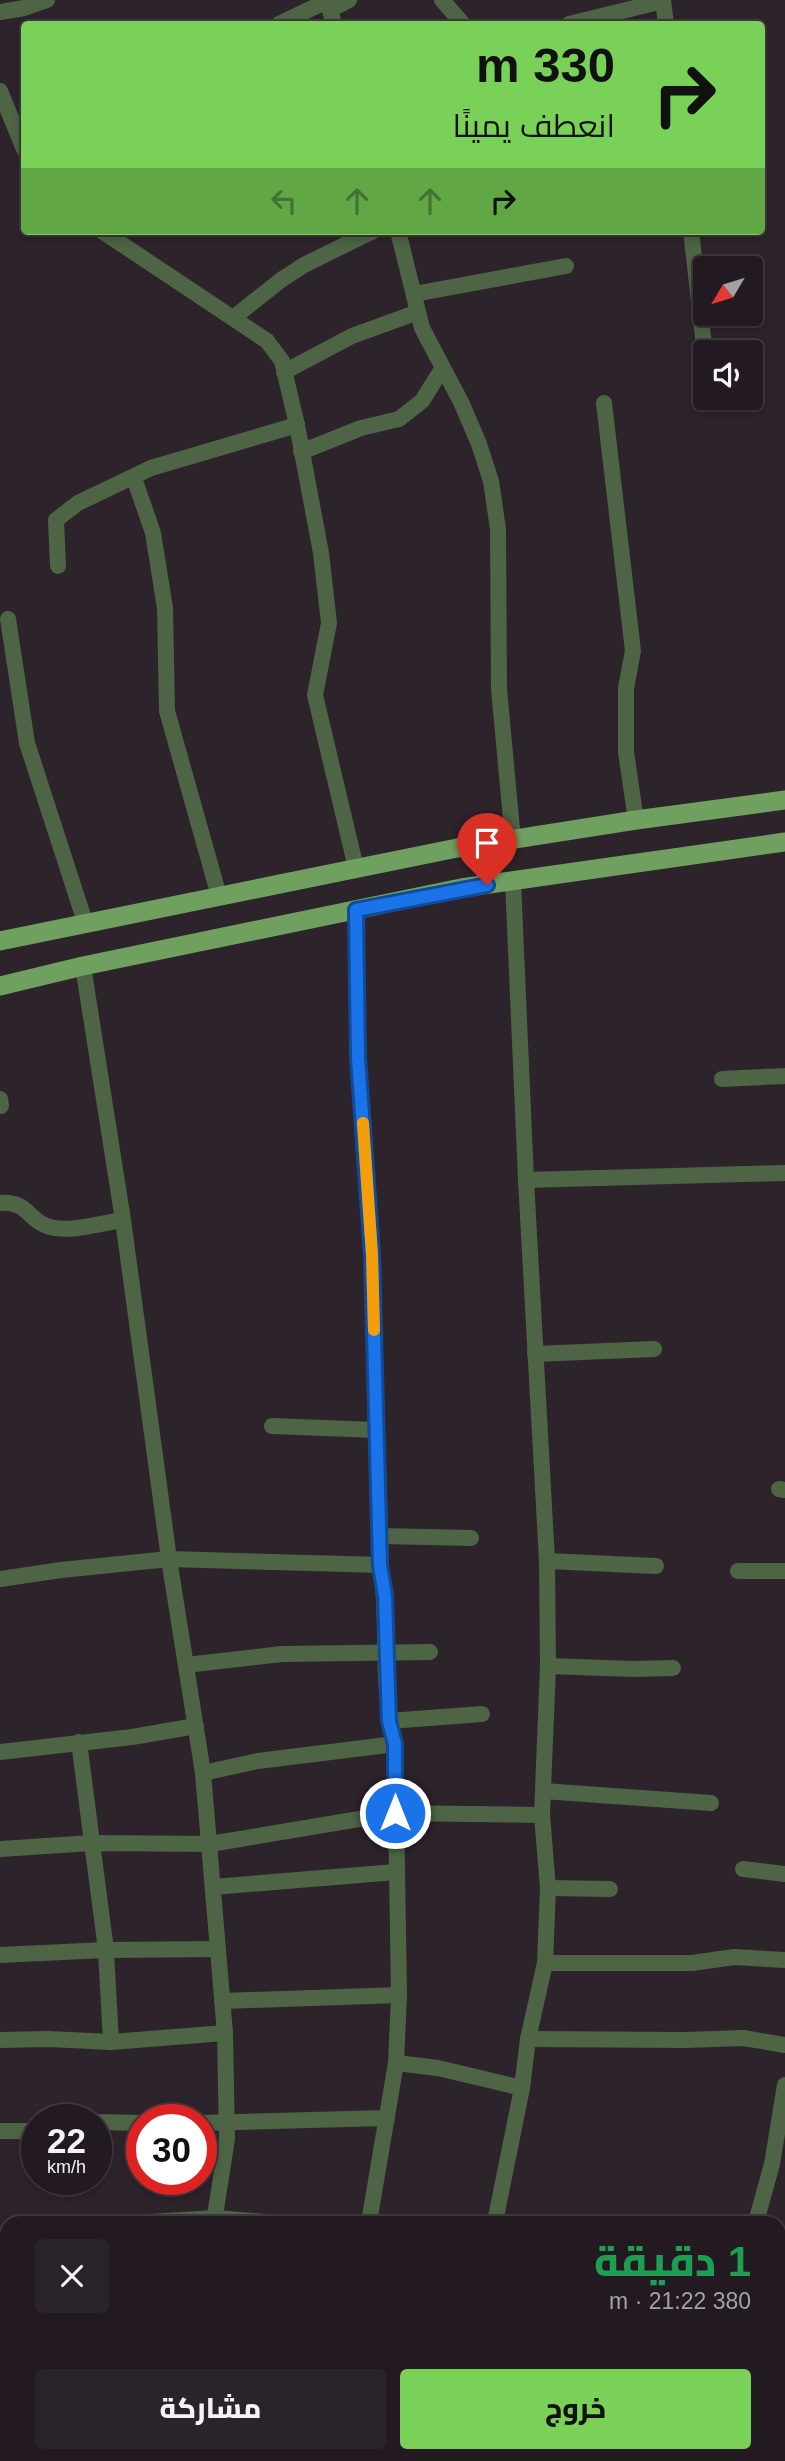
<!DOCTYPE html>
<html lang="ar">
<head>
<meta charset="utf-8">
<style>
  :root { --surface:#221a20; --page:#2a2329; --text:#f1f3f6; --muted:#a2a1a5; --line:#3f383e; --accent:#7ad157 }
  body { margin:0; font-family:Helvetica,Cairo,sans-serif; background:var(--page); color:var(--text); direction:rtl; height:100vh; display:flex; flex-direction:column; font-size:26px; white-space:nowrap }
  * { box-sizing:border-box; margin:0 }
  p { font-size:23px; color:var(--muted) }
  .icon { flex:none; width:38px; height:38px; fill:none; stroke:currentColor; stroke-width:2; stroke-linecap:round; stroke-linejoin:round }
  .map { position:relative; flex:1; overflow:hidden; direction:ltr }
  .sheet { position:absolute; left:0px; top:2216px; width:786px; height:247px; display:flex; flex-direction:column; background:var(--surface); border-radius:21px 21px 0 0; box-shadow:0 4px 10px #0003,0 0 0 2px var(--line); direction:rtl }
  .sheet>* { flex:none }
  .banner { position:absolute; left:21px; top:21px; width:744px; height:214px; border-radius:7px; box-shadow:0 4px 10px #0003,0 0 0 2px var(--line); direction:rtl; background:#7ad157; color:#111; overflow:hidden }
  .needle { width:46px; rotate:232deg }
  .tools { position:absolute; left:693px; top:256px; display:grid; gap:14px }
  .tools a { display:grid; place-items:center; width:70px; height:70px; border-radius:7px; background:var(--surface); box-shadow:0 4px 10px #0003,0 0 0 2px var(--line); font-size:35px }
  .speed { position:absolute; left:21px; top:2104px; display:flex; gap:14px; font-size:35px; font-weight:700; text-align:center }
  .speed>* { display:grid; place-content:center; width:91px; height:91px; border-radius:50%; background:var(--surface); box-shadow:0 4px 10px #0003,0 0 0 2px var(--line); line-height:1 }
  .speed small { font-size:18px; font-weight:400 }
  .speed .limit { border:10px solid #d22; background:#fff; color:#111 }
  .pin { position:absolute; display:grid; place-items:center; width:60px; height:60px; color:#fff; margin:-72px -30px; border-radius:50% 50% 50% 0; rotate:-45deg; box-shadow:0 0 7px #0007 }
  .pin .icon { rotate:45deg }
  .me { position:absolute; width:77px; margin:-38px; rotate:0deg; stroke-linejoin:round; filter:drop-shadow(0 0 5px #0008) }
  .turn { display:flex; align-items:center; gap:24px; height:147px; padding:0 35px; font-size:32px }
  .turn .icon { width:91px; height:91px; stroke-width:2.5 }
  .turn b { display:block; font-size:49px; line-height:60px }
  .lanes { display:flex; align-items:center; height:66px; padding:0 35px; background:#0003; justify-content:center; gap:35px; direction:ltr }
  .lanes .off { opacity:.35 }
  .round { display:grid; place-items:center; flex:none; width:74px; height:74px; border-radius:7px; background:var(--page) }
  .head { display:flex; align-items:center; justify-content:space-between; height:119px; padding:0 35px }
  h1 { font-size:42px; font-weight:800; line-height:52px; color:#1e9e55 }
  .primary-button { display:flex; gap:14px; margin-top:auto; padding:14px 35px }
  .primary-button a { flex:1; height:80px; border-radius:7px; background:var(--accent); color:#111; font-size:28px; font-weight:800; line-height:80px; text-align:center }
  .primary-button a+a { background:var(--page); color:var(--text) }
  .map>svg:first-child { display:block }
</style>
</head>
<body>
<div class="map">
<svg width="785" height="2461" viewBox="0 0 785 2461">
  <rect width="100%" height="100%" fill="#2d232b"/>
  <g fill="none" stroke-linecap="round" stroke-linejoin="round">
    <g stroke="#4d6445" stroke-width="16">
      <polyline points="327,0 334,24"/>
      <polyline points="442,0 463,24"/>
      <polyline points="663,0 666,24"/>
      <polyline points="330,10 349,0"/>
      <polyline points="0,12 24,8 47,0"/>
      <polyline points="279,24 327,1"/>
      <polyline points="569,24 663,1"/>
      <polyline points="0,91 24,149"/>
      <polyline points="102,231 267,341 282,361 297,425 321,553 329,623 315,695 356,868"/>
      <polyline points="398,231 422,328 462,404 479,444 491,481 498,529 499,689 513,840"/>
      <polyline points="691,231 705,354"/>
      <polyline points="414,294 566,266"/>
      <polyline points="233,318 281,280 304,265 373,231"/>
      <polyline points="284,372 352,336 418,312"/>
      <polyline points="604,403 633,651 626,688 626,752 636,820"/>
      <polyline points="301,452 361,428 399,419 422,401 442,369"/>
      <polyline points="134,478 153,533 165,608 167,711 219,896"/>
      <polyline points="58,566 56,520 78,503 151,468 297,425"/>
      <polyline points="8,619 27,743 85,922"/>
      <path d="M 356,910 L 358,1058 L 372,1255 L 381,1565 C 389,1624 380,1686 395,1744 L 399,1995 L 396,2063 L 369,2222"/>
      <polyline points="83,966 123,1220 169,1559 203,1773 225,2033 227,2139 214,2222"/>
      <polyline points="722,1079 785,1076"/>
      <polyline points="0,1099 1,1106"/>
      <polyline points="526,1180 785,1173"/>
      <path d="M 0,1203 C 28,1201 27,1219 47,1226 C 69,1234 100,1223 123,1220"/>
      <polyline points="535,1354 654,1349"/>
      <polyline points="272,1426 376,1430"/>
      <polyline points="779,1489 785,1490"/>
      <polyline points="380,1536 471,1538"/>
      <polyline points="547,1561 656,1566"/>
      <polyline points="738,1571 785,1571"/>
      <polyline points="0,1579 61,1570 169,1559 381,1565"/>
      <polyline points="186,1665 282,1654 430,1652"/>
      <polyline points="548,1666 633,1669 673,1668"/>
      <polyline points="389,1721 482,1714"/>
      <polyline points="79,1742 106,1950 111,2042"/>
      <polyline points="0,1752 132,1737 196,1726"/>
      <polyline points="203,1773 258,1761 395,1744"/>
      <polyline points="543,1791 711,1803"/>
      <polyline points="0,1849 92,1843 210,1844 395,1813 542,1815"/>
      <polyline points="743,1869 785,1874"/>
      <polyline points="213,1887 396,1872"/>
      <polyline points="548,1888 610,1889"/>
      <polyline points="0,1955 106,1950 218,1949"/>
      <polyline points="545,1963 692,1963 734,1957 785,1960"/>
      <polyline points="222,2001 399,1995"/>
      <polyline points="528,2039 685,2040 743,2038 785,2045"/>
      <polyline points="0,2040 49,2039 111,2042 225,2033"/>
      <polyline points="396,2063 438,2068 522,2088"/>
      <polyline points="96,2122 142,2123"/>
      <polyline points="201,2123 387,2118"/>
      <polyline points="0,2131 37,2131"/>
      <polyline points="150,2222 215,2218 265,2222"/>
      <polyline points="495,2222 522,2088 528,2039 545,1963 548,1888 542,1815 548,1666 547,1561 526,1180 513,881"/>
      <polyline points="756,2222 772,2164 785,2085"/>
      <polyline points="0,2238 2,2238"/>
      <polyline points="779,2238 785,2239"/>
      <polyline points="0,2351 7,2351"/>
      <polyline points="182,2461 183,2455"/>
      <polyline points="326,2461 327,2455"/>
      <polyline points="448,2461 449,2455"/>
      <polyline points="716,2461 717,2455"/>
      <polyline points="773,2461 785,2457"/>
    </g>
    <g stroke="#70a05f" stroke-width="19">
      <polyline points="0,941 457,848 636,820 785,800"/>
      <polyline points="0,986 83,966 461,888 785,842"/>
    </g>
  </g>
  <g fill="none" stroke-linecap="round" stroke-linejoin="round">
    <g stroke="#114b97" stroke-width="18">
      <polyline id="route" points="395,1813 395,1744 389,1721 385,1596 380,1565 372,1255 358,1058 356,910 487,885"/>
    </g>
    <use href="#route" stroke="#1a73e8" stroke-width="12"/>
    <polyline stroke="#f59e0b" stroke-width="12" points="363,1123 372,1255 374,1330"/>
  </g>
</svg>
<div class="tools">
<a><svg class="needle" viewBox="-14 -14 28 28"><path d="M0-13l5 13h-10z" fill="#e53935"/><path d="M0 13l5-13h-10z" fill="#a2a1a5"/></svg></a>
<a><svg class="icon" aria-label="sound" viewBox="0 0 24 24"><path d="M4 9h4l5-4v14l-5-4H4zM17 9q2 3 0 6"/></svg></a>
</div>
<div class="speed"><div>22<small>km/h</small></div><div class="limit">30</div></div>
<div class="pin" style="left:487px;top:885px;background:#d93025"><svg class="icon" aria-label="arrive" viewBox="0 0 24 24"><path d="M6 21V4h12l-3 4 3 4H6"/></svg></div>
<svg class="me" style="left:395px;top:1813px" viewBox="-20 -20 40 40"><circle r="17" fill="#1a73e8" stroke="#fff" stroke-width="3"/><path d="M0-11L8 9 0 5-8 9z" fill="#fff"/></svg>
<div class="banner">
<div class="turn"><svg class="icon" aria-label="right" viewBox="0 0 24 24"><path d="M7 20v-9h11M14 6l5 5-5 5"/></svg><div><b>330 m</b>انعطف يمينًا</div></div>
<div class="lanes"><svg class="icon off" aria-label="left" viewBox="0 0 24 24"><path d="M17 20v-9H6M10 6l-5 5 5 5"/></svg><svg class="icon off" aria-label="ahead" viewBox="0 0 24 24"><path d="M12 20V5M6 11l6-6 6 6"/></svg><svg class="icon off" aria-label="ahead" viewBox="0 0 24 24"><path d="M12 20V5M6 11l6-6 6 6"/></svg><svg class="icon" aria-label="right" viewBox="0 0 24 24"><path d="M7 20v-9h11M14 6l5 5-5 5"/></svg></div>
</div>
<section class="sheet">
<div class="head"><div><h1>1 دقيقة</h1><p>380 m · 21:22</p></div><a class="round"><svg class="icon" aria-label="close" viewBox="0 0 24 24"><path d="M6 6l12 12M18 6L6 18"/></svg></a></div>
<div class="primary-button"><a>خروج</a><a>مشاركة</a></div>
</section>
</div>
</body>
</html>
